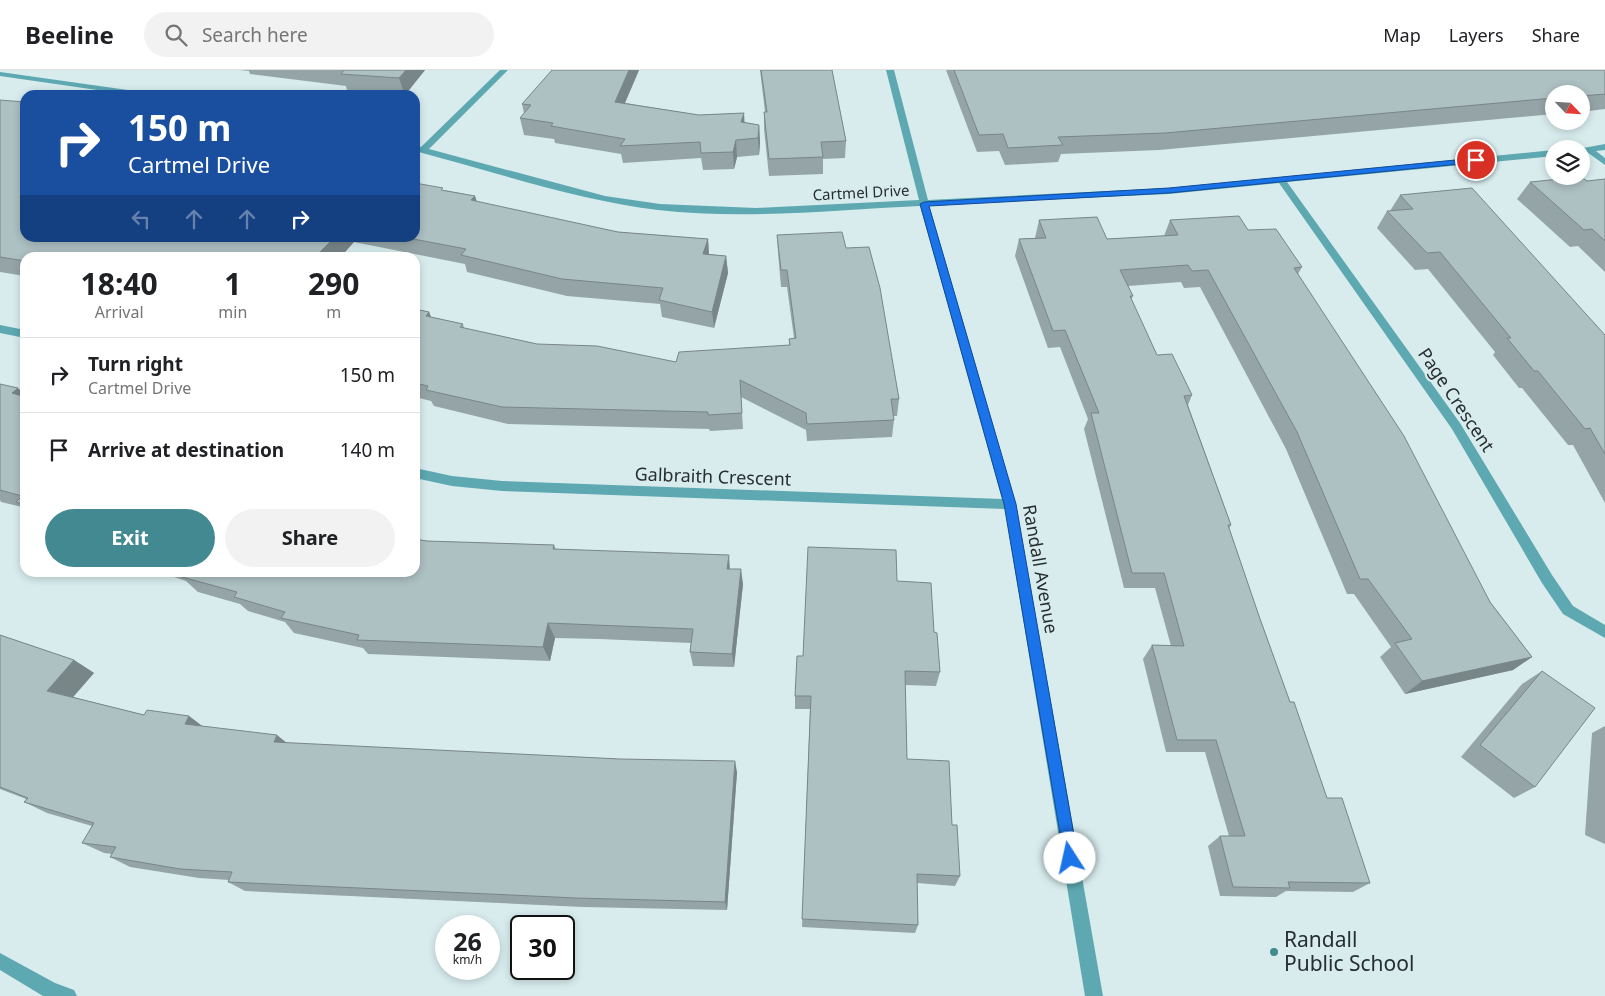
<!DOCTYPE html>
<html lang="en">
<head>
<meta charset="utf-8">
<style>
  :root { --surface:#fff; --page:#f2f2f2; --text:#202124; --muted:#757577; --line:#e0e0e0; --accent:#428991 }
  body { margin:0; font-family:"Noto Sans",sans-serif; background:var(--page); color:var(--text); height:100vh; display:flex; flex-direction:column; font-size:19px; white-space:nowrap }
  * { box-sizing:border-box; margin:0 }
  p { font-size:16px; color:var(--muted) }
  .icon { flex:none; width:28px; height:28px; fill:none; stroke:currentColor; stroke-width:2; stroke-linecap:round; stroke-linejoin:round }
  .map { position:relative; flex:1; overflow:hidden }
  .details { position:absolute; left:20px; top:182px; width:400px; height:325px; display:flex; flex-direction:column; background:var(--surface); border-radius:15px; box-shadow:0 2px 8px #0003 }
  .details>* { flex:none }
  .guide { position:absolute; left:20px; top:20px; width:400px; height:152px; border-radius:15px; box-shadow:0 2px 8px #0003; background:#1a4fa0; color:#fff; overflow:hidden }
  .needle { width:32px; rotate:115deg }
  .buttons { position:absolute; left:1545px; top:15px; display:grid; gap:10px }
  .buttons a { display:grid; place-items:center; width:45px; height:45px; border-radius:50%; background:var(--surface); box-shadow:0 2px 8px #0003; font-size:25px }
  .speed { position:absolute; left:435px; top:845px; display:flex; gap:10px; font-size:25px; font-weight:700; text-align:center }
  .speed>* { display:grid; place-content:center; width:65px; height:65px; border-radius:50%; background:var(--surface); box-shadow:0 2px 8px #0003; line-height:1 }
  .speed small { font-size:12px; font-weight:400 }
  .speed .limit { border:2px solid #111; border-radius:8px; background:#fff; color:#111 }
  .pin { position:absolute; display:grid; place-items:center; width:42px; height:42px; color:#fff; margin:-21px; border:2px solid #fff; border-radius:50%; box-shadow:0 1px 5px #0007 }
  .me { position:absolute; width:55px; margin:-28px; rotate:350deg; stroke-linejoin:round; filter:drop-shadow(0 0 4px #0008) }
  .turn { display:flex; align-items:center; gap:18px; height:105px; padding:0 25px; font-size:22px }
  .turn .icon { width:65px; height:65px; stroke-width:2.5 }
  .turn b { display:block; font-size:35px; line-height:42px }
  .lanes { display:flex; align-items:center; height:48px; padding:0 25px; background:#0003; justify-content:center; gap:25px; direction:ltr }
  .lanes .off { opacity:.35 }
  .eta { display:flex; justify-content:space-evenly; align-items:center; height:85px; text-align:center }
  .eta b { font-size:30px; font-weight:700; line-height:35px }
  .primary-button { display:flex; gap:10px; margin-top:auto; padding:10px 25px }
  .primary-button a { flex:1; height:58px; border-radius:30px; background:var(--accent); color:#fff; font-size:20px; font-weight:700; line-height:58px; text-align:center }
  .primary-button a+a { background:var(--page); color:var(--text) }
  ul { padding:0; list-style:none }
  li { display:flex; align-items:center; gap:15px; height:75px; padding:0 25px; border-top:1px solid var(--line) }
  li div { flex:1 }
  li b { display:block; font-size:19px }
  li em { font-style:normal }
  header { display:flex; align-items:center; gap:30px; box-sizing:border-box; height:70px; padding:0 25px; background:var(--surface); border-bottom:1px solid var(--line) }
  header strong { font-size:24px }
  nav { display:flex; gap:28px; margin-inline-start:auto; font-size:18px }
  .search { width:350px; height:45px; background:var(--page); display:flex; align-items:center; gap:12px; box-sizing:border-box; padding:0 18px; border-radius:28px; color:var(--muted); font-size:19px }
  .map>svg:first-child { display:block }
</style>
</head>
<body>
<header>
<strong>Beeline</strong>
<div class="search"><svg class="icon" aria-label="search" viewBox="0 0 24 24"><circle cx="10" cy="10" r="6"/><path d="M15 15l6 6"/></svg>Search here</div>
<nav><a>Map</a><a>Layers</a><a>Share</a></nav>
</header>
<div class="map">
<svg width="1605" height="926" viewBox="0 0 1605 926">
  <rect width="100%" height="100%" fill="#d8ecee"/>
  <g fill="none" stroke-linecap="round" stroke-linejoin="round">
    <g fill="#5da8b1" fill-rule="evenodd">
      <path d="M 500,0 L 508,0 L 429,79 L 605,126 L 660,134 L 756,138 L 919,130 L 886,0 L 894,0 L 928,130 L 1169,118 L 1554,80 L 1554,86 L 1287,112 L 1460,353 L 1552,505 L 1573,536 L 1605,555 L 1605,568 L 1563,544 L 1542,513 L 1452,359 L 1279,113 L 1169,124 L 929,135 L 1016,434 L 1103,926 L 1085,926 L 1005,439 L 502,421 L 452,416 L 415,408 L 415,398 L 452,406 L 502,411 L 1002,429 L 920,136 C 834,140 744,150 658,140 C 576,130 495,102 415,81 L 415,75 L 421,77 Z"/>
      <polygon points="0,2 149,23 153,25 132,25 0,6"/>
      <polygon points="1605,74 1605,80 1596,81 1605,88 1605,95 1587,82 1581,83 1581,79 1578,79"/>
      <polygon points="0,255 25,260 25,268 0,263"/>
      <polygon points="0,883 55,913 74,920 77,926 43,926 0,900"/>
    </g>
  </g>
  <g fill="#95a5a7">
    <polygon points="239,0 425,0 405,25 347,20 346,16 250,4 249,1"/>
    <polygon points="639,0 625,33 699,45 744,43 744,52 759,55 760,72 759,85 737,87 734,99 703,100 701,88 623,93 621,84 555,73 554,69 524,65 520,48 524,43 522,34"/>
    <polygon points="760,0 832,0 846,71 845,88 823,89 823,104 769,106 764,59 764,42 765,42"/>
    <polygon points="946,0 1605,0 1605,39 1581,42 1581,24 1554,24 1554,44 1159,80 1061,84 1058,92 1005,95 999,81 977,82"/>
    <polygon points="0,30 25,168 415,168 444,120 475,126 477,132 618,162 708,169 709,184 726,186 728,203 714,258 662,247 660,234 567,226 467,202 465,194 354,172 25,188 25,206 0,202"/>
    <polygon points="1605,109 1605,202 1578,176 1570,177 1517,129 1530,112 1587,111"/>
    <polygon points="1400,125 1605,265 1605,433 1573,375 1568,375 1522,318 1519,318 1493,285 1495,282 1428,199 1415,200 1377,158 1387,141 1390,141"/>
    <polygon points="1039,150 1107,169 1164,166 1170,150 1248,160 1302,197 1298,204 1490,532 1532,587 1513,600 1405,624 1380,587 1391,577 1354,524 1347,524 1286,379 1200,217 1184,218 1181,212 1128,216 1133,226 1131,230 1157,285 1192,325 1188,335 1231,455 1229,459 1259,546 1290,632 1327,728 1370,813 1353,822 1286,821 1276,827 1220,826 1208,776 1220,766 1229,766 1205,682 1166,682 1143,589 1152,575 1171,576 1155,518 1124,518 1084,359 1088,349 1060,277 1048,278 1015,186 1019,169 1035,168"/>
    <polygon points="777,165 846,178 899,329 897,346 893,346 894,350 892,367 807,371 806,360 741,327 743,359 710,361 709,359 508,354 434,336 431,331 415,327 415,239 429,242 431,247 463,254 464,258 537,274 676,292 789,275 789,269 794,268 787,217 781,217 778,182"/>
    <polygon points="0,314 25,325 25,440 22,437 1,432 0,430"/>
    <polygon points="427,471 554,475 556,479 730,499 743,514 734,597 693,596 690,582 691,573 600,569 555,568 550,591 368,584 363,578 294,563 285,552 248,541 240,534 198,522 186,511 159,502 415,502"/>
    <polygon points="897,511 934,562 940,602 936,616 905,615 907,689 952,755 960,806 955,816 917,813 918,855 915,863 802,857 810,639 795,639 795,626 803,586"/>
    <polygon points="0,565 74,590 94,603 73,627 144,645 189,646 202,656 287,673 737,702 727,840 583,837 245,821 228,812 229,810 199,808 130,797 110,787 112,784 104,783 82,773 92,756 47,743 24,732 26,729 0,719"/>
    <polygon points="1542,601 1535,717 1514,728 1461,687 1522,614"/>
    <polygon points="1605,656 1605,774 1585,765 1592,663"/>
  </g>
  <g fill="#798688">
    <polygon points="406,0 425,0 405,25 399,8"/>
    <polygon points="629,0 639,0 618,49 615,32"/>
    <polygon points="744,43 745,60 741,52"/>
    <polygon points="759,55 760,72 759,85 758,68"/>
    <polygon points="736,70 737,87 734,99 733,82"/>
    <polygon points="475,126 480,143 471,130"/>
    <polygon points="334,168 352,168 354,172 340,188 314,188"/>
    <polygon points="708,169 709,186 703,184"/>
    <polygon points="726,186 728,203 714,258 712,242"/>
    <polygon points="429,242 436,259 426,246"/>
    <polygon points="18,318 25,325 25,336 12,323"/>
    <polygon points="729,485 730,501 727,499"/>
    <polygon points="741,499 743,514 734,597 732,584"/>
    <polygon points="548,553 555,568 550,591 543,577"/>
    <polygon points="1532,587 1513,600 1405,624 1422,611"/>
    <polygon points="74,590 94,603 67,634 47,621"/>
    <polygon points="189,646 206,659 185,654"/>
    <polygon points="277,665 292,677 274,672"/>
    <polygon points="735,691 737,702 727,840 725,832"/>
  </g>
  <g fill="#adc0c2" stroke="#798688">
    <polygon points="344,0 406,0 399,8 341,4"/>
    <polygon points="552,0 629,0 615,32 699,45 744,43 741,52 759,55 758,68 736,70 733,82 701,83 700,72 620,76 625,69 551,56 553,53 520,48 531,35 522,34"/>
    <polygon points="761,0 832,0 846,71 821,72 823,87 769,89 764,42 767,42"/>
    <polygon points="954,0 1605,0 1605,24 1581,26 1581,24 1554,24 1554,28 1165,63 1058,67 1063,75 1008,78 1003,64 979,65"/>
    <polygon points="0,30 25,32 25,168 334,168 314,188 25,188 25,191 0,187"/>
    <polygon points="1581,107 1587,111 1605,109 1605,171 1592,159 1584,160 1530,112"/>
    <polygon points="415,113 443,118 441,120 475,126 471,130 618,162 708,169 703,184 726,186 712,242 659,230 663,218 562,209 461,185 466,179 408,168 415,168"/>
    <polygon points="1472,118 1605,265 1605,384 1590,358 1585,359 1538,301 1534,301 1507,268 1511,268 1440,182 1427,183 1387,141 1413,139 1400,125"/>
    <polygon points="1239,146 1248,160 1276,159 1302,197 1294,198 1404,366 1490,532 1532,587 1422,611 1395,573 1412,569 1368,509 1360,509 1297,362 1208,200 1192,201 1188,195 1120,200 1133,226 1130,226 1157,285 1172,284 1192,325 1184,326 1231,455 1228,455 1259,546 1290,632 1294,632 1327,728 1342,728 1370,813 1288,812 1290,818 1233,817 1220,766 1245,766 1216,670 1177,670 1152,575 1184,576 1164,503 1132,503 1091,343 1099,343 1065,260 1053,261 1019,169 1046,168 1039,150 1097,147 1107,169 1178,165 1170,150"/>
    <polygon points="842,162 846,178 869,177 880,218 899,329 891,329 894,350 807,354 806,343 740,310 742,343 708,345 708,342 502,337 426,320 428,316 415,313 415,239 429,242 426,246 463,254 460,257 537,274 597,276 676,292 679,282 790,275 789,269 796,268 787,200 781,200 777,165"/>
    <polygon points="0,314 18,318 12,323 25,327 25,435 16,432 22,426 0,420"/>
    <polygon points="415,469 427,471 554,475 553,479 729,485 727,499 741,499 732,584 690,582 693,559 595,555 548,553 543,577 357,570 359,565 281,548 285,542 234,527 237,522 182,507 187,502 415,502"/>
    <polygon points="808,477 896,480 897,511 931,513 934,562 937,563 940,602 905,601 907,689 949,691 952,755 957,755 960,806 917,804 918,855 802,849 811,626 795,626 797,586 803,586"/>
    <polygon points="0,565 74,590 47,621 144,645 147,640 189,646 185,654 277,665 274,672 620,689 735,691 725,832 576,828 228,812 232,802 180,799 110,787 116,777 82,773 94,753 24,732 28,728 0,717"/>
    <polygon points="1542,601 1595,638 1535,717 1480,675"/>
  </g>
  <polygon fill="#1a73e8" stroke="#114b97" points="1476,88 1479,89 1479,92 1169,123 929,136 1016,434 1078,788 1076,793 1070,795 1065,793 1004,434 920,134 924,132 1169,118"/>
  <circle fill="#428991" stroke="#d8ecee" stroke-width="2" cx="1274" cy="882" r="5"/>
  <g text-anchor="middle" stroke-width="4.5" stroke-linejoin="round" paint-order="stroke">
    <g font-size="15" fill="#272e2f" stroke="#d8ecee">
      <text transform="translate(861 123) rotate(-3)" y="5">Cartmel Drive</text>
    </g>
    <g font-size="18" fill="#272e2f" stroke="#d8ecee">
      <text transform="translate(1456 330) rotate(56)" y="6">Page Crescent</text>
      <text transform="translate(713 407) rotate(2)" y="6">Galbraith Crescent</text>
      <text transform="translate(1040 499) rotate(80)" y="6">Randall Avenue</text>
    </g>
    <g font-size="21" fill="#272e2f" stroke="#d8ecee" text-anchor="start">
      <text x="1284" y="877">Randall<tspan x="1284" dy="24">Public School</tspan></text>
    </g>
  </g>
</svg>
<div class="buttons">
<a><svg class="needle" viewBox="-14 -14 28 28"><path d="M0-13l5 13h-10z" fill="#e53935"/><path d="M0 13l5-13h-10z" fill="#757577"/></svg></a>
<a><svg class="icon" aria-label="layers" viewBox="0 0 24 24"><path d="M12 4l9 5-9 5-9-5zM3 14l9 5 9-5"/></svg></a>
</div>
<div class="speed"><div>26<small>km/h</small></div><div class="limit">30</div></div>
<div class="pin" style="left:1476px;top:90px;background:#d93025"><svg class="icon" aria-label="arrive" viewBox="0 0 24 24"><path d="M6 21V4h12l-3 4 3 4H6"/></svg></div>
<svg class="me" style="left:1070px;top:788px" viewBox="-20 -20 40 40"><circle r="19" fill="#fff"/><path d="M0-13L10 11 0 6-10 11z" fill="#1a73e8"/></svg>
<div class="guide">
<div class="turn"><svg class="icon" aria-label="right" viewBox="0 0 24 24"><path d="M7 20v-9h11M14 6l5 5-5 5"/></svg><div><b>150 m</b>Cartmel Drive</div></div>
<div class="lanes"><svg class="icon off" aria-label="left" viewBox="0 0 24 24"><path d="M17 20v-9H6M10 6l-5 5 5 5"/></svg><svg class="icon off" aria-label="ahead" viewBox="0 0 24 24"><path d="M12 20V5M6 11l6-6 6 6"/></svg><svg class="icon off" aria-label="ahead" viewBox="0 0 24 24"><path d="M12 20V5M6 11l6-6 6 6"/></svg><svg class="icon" aria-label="right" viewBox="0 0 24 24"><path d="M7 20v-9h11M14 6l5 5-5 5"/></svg></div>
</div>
<section class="details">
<div class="eta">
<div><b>18:40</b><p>Arrival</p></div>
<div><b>1</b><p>min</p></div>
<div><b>290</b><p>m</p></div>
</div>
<ul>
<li><svg class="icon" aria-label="right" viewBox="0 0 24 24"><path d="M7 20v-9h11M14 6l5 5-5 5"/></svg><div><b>Turn right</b><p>Cartmel Drive</p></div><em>150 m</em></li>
<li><svg class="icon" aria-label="arrive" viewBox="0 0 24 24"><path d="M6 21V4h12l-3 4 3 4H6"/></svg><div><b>Arrive at destination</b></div><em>140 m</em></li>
</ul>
<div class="primary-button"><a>Exit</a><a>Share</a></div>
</section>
</div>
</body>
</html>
